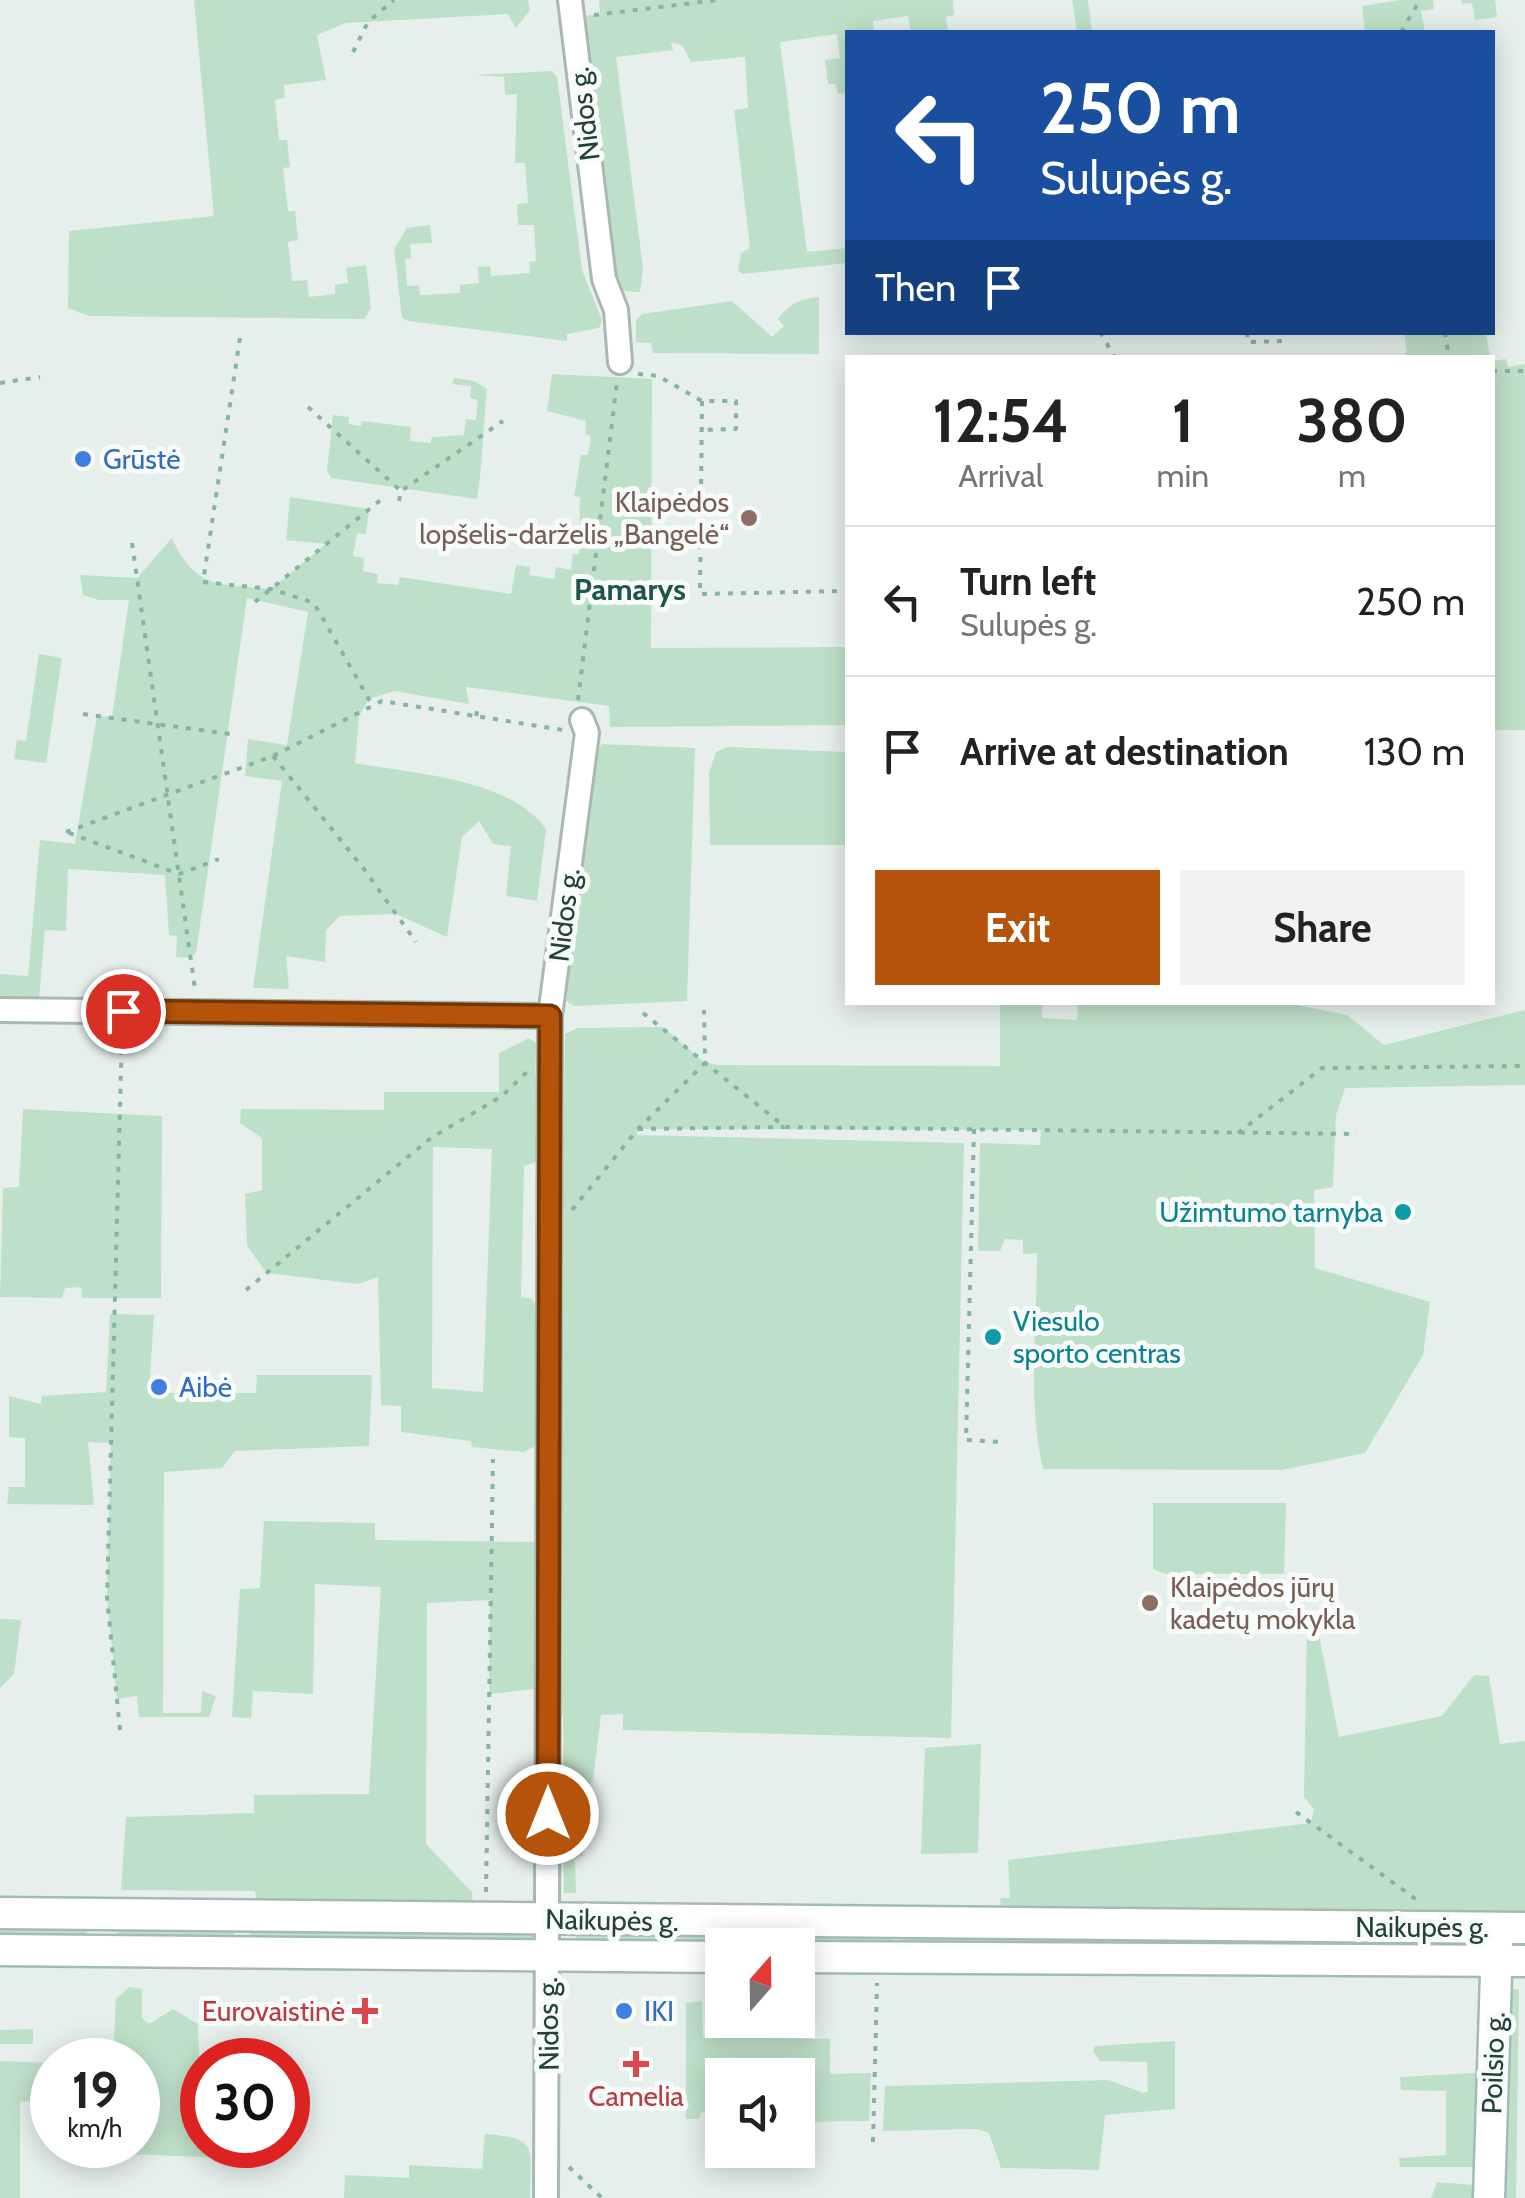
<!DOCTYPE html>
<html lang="en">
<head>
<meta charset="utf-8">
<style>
  :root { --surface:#fff; --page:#f2f2f2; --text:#222; --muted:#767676; --line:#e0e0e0; --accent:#b45309 }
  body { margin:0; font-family:Cabin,sans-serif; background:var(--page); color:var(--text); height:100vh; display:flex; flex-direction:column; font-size:38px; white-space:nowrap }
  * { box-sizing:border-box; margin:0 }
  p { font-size:32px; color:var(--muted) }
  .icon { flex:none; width:55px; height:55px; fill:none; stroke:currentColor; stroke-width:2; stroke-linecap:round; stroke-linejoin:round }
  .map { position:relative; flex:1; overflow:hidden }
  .panel { position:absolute; left:845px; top:355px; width:650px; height:650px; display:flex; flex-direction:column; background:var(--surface); border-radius:0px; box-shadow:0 5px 25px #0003 }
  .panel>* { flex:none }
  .guide { position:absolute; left:845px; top:30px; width:650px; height:305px; border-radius:0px; box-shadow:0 5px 25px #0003; background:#1a4fa0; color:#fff; overflow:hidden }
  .needle { width:65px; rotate:20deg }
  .fabs { position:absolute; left:705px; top:1928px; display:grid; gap:20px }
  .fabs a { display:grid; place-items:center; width:110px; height:110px; border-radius:0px; background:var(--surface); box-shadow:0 5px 25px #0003; font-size:50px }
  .speed { position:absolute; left:30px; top:2038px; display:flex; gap:20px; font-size:50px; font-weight:700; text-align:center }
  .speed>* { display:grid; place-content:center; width:130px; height:130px; border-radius:50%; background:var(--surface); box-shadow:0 5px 25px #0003; line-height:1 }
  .speed small { font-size:25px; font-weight:400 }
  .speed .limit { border:15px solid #d22; background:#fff; color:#111 }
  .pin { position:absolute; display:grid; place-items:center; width:85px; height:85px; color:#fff; margin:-42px; border:5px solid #fff; border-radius:50%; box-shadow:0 2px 10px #0007 }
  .me { position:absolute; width:110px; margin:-55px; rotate:0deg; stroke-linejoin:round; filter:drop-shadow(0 0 8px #0008) }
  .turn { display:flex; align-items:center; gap:35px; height:210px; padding:0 30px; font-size:45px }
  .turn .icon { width:130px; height:130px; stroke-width:2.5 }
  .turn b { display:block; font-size:70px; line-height:85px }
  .then { display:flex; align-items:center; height:95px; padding:0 30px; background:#0003; gap:20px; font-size:38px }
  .eta { display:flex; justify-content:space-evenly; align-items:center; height:170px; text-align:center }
  .eta b { font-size:60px; font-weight:700; line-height:70px }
  .button { display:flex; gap:20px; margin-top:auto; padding:20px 30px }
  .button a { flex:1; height:115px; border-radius:0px; background:var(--accent); color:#fff; font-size:40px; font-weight:700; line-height:115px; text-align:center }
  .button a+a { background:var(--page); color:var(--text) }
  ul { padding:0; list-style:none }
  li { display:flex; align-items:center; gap:30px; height:150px; padding:0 30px; border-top:2px solid var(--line) }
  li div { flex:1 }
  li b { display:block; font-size:38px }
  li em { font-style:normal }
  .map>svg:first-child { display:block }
</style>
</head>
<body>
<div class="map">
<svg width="1525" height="2198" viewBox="0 0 1525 2198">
  <rect width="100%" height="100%" fill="#e6efeb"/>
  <g fill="#bfe0c8" fill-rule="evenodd">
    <polygon points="194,0 528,0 530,10 516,28 508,14 346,23 317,35 326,80 284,85 285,98 275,100 279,140 287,140 290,167 283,168 288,211 295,211 298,240 288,242 292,281 307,280 309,297 335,294 335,285 348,283 346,268 366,265 371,308 364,319 89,316 68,308 69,231 214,216"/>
    <polygon points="599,0 953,0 954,15 946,17 948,32 911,32 908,16 873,21 874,32 848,32 847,93 838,94 836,84 828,84 825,60 840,58 837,34 780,42 807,252 847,248 847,263 743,274 738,271 741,253 750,248 734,110 748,108 745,57 691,62 682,45 671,42 673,50 616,57 643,268 640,292 620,291 613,277 583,16 600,14"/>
    <polygon points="1072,0 1088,0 1092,32 1077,32"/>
    <polygon points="1400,0 1433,0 1434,9 1421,11 1425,32 1365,32 1362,6"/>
    <polygon points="1461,0 1495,0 1497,17 1475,20 1472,3 1462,4"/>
    <polygon points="552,71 557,77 582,270 602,320 599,328 567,334 567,341 408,321 402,318 394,249 407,228 430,225 432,243 410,244 411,258 405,259 407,286 419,285 420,295 460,293 460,285 479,283 478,267 490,266 491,276 530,273 529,262 536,261 534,225 518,225 517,204 528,203 525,163 515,163 517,94 505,95 504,77 475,75"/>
    <path d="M 819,297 L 819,354 L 653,353 L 651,343 L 636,342 L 636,321 L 642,314 L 732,301 L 772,337 L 784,326 L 778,319 C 789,304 801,298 819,297 Z"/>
    <polygon points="1404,333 1486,333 1490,357 1401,357 1407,352"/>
    <polygon points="1506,359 1508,367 1525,364 1525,730 1493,730 1492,361"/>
    <path d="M 552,374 L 652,379 L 651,648 L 847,647 L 847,725 L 610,727 L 609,706 L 466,687 L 469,704 L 394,691 L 369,699 L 359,716 L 355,763 C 413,774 510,778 546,829 L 537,901 L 506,896 L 511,846 L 493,844 L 479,821 L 462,837 L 447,937 L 396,914 L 340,916 L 326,930 L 325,962 L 286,956 L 289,989 L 253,988 L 282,781 L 245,776 L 248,739 L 287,745 L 308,612 L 247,598 L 196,953 L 190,958 L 176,957 L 177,936 L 169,935 L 165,875 L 68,869 L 66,931 L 45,930 L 39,999 L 0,999 L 0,974 L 28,976 L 40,840 L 75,844 L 97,716 L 112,717 L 129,600 L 99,600 L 83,595 L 80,575 L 137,578 L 172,538 C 195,590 220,584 271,589 L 326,544 L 286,540 L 290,497 L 369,509 L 366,534 L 357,533 L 353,556 L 364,558 L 363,571 L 378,574 L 377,583 L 398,585 L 400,577 L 511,594 L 516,565 L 530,567 L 529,575 L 554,579 L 556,567 L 571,570 L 573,554 L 579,554 L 580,497 L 574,496 L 581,455 L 588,455 L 591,436 L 585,434 L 586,421 L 547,411 Z"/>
    <path d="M 454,378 L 474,381 L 487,389 C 483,427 483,461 477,499 L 331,478 L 327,471 L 333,415 L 349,417 L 349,424 L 361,426 L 362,421 L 411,427 L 410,441 L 430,443 L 432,437 L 464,435 L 466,419 L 476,420 L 478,400 L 470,398 L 471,386 L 452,384 Z"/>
    <polygon points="39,654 62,658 46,763 14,759 17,740 26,741"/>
    <polygon points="602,744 695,748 687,1001 574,1006 565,1000 594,754"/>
    <polygon points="727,747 847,752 847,845 710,845 709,773 716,752"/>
    <path d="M 1000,1003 L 1042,1003 L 1042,1018 L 1077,1020 L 1078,1003 L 1287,1003 L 1347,1015 L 1384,1045 L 1525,1010 L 1525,1085 L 1345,1088 L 1336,1115 L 1333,1187 L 1314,1190 L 1315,1268 L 1430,1302 L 1423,1355 L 1365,1453 L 1282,1470 L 1043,1469 C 1027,1398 1037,1325 1037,1253 L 1023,1254 L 1023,1240 L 1005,1239 L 1000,1251 L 978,1251 L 980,1143 L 1040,1145 L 1041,1130 L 638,1129 L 637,1135 L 964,1143 L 951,1738 L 623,1730 L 623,1714 L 601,1715 L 593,1780 L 583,1792 L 583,1856 L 575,1859 L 576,1893 L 564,1893 L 563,1716 L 556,1716 L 565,1034 L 577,1028 L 663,1027 L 705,1063 L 719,1065 L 1000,1066 Z"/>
    <path d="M 529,1038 L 536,1043 L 535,1074 L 542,1074 L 539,1161 L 524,1166 L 521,1297 L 532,1299 L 540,1313 L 539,1444 L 524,1452 L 472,1447 L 471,1441 L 401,1432 L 401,1406 L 381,1405 L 378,1277 L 358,1284 L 267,1273 L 247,1246 L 245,1194 L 262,1190 L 262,1138 L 240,1123 L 241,1109 L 384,1110 L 384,1092 L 499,1092 L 499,1053 ZM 433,1147 L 492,1149 L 483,1392 L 432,1388 Z"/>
    <polygon points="23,1109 162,1116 161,1298 82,1298 81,1287 65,1288 62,1298 0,1297 3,1188 19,1187"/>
    <polygon points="110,1314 154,1315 149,1393 256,1393 257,1375 372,1375 369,1446 235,1451 222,1468 164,1472 163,1713 201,1713 202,1691 216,1696 209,1717 139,1717 137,1696 117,1699 107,1597 111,1443 88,1442 94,1505 7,1504 9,1487 25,1487 25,1438 9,1437 9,1396 41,1404 42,1396 106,1392"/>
    <polygon points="1153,1503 1286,1503 1284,1574 1166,1574 1153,1569"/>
    <polygon points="264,1521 375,1523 375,1540 538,1542 534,1689 489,1694 490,1600 427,1603 426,1844 472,1892 473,1907 257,1905 255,1891 121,1890 126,1817 254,1813 254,1795 369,1794 381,1587 315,1584 313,1694 253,1691 251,1718 232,1717 240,1589 260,1588"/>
    <polygon points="0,1619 21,1620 14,1674 0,1688"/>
    <polygon points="1316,1620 1339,1737 1442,1716 1474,1675 1489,1676 1500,1744 1525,1741 1525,1916 1002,1915 1000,1898 1010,1898 1008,1860 1311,1823 1314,1809 1304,1797 1307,1621"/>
    <polygon points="981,1744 978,1853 921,1854 925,1748"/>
    <polygon points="0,1926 89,1929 83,1939 0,1938"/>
    <polygon points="236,1927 233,1938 114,1936 124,1928"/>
    <polygon points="249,1928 532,1932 534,1937 527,1941 249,1940"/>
    <polygon points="576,1930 891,1933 891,1945 576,1943"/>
    <polygon points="902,1933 1483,1940 1485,1948 902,1946"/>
    <polygon points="129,1987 142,1989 142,2018 149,2024 173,2009 198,2024 202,2145 229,2145 230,2158 97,2153 93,2145 138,2145 138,2060 113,2060 116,1999"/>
    <polygon points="1506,1987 1519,1990 1516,2198 1502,2198"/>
    <polygon points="702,2001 703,2037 830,2039 830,2074 871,2073 869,2121 798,2122 798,2075 722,2075 722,2115 701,2112 699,2119 686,2119 686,2003"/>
    <polygon points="33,2029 33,2044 0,2044 0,2030"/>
    <polygon points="1175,2041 1175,2109 1105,2115 1099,2170 1001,2168 989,2133 978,2129 883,2131 885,2086 1108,2080 1144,2093 1148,2091 1147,2062 1100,2061 1093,2051 1095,2046"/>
    <polygon points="0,2061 52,2063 52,2100 20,2102 20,2198 0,2198"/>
    <polygon points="1476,2073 1482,2075 1480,2162 1473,2167 1400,2167 1399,2158 1446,2155 1446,2091 1401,2090 1400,2077"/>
    <path d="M 485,2134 C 541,2138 530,2148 530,2198 L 344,2198 L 345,2175 L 409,2178 L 409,2165 L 482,2169 Z"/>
    <polygon points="1437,2182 1473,2185 1480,2198 1431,2198"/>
  </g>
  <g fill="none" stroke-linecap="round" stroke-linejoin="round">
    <g stroke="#a8b8b2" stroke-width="28">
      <g id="street">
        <polyline points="570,0 604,279 616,310 620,362"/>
        <polyline points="0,1010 550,1016"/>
        <polyline points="546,2198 550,1016 587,733 582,720"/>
      </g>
    </g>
    <g stroke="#a4bbb3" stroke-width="35">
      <g id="secondary">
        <polyline points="0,1913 1525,1928"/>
        <polyline points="0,1950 722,1957"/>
        <polyline points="798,1957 1525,1961"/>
        <polyline points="1489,2198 1497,1941"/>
      </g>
    </g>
    <g stroke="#86b3a5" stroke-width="4" stroke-dasharray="5 8" stroke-linecap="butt">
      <polyline points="594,15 718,0"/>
      <polyline points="1401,32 1420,0"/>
      <polyline points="353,52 368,22 394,0"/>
      <polyline points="1100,332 1115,358"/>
      <polyline points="1247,332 1248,342 1283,341"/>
      <polyline points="1445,332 1449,358"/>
      <polyline points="240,338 203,582 271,589 314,603 371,703"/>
      <polyline points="1492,371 1525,371"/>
      <polyline points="638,374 658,376 702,401 736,401 736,429 702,430"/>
      <polyline points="0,383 40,377"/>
      <polyline points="702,401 700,594 848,591"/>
      <polyline points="308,407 401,491"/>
      <polyline points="399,501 401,491 503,421"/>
      <polyline points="132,543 195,989"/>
      <polyline points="255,602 383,498"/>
      <polyline points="578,700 617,382"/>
      <polyline points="83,714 237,735"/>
      <polyline points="476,716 479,704"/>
      <polyline points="273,756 364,869 416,942"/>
      <polyline points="66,832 273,756 382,701 563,730"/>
      <polyline points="69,833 179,874 219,859"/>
      <polyline points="643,1013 785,1127 1357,1134"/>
      <polyline points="638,1129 784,1127"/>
      <polyline points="974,1129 966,1440 1001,1442"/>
      <polyline points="1238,1133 1322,1068 1525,1066"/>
      <polyline points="572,1210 638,1129 705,1063 704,1010"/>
      <polyline points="246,1290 431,1138 502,1096 530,1069"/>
      <polyline points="120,1730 107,1597 122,1031"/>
      <polyline points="1296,1812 1417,1900"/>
      <polyline points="486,1892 493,1459"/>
      <polyline points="873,2142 877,1983"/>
      <polyline points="569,2167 602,2198"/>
    </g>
    <use href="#street" stroke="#fff" stroke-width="22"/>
    <use href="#secondary" stroke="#fff" stroke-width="30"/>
  </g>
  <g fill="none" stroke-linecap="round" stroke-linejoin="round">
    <g stroke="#753606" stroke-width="25">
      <polyline id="route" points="123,1011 550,1016 548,1814"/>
    </g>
    <use href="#route" stroke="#b45309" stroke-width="18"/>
  </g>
  <g fill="#3f7fe0" stroke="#f7fbf9" stroke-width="4">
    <circle cx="83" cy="459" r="10"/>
    <circle cx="159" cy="1387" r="10"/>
    <circle cx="624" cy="2011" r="10"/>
  </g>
  <g fill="#8d6e63" stroke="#f7fbf9" stroke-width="4">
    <circle cx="749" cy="518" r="10"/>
    <circle cx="1150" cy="1603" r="10"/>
  </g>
  <g fill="#0f9aa8" stroke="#f7fbf9" stroke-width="4">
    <circle cx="1403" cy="1212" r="10"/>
    <circle cx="993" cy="1337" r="10"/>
  </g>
  <g fill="#e0444e" stroke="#f7fbf9" stroke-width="4">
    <path d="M360 1996h10v10h10v10h-10v10h-10v-10h-10v-10h10z"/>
    <path d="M631 2049h10v10h10v10h-10v10h-10v-10h-10v-10h10z"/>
  </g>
  <g text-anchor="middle" stroke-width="10" stroke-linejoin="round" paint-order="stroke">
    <g font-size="28" fill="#24423a" stroke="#f7fbf9">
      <text transform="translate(584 114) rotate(-97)" y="10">Nidos g.</text>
      <text transform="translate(564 915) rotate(-83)" y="10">Nidos g.</text>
      <text transform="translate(612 1920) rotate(1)" y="10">Naikupės g.</text>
      <text x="1422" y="1937">Naikupės g.</text>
      <text transform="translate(548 2024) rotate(-91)" y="10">Nidos g.</text>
      <text transform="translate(1493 2063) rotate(-88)" y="10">Poilsio g.</text>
    </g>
    <g font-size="28" fill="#366cbe" stroke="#f7fbf9" text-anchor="start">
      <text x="103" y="469">Grūstė</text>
      <text x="179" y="1397">Aibė</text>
      <text x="644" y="2021">IKI</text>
    </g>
    <g font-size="28" fill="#785e54" stroke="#f7fbf9" text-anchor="end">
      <text x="729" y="512">Klaipėdos<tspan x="729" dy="32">lopšelis-darželis „Bangelė“</tspan></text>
      <text x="1170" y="1597" text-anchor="start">Klaipėdos jūrų<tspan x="1170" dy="32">kadetų mokykla</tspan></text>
    </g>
    <g font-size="28" fill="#0d838f" stroke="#f7fbf9" text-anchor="end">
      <text x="1383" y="1222">Užimtumo tarnyba</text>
      <text x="1013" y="1331" text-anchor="start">Viesulo<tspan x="1013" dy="32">sporto centras</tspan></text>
    </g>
    <g font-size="28" fill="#be3a42" stroke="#f7fbf9" text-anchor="end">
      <text x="345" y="2021">Eurovaistinė</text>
      <text x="636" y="2106" text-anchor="middle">Camelia</text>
    </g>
    <g font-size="30" font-weight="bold" fill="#1f5548" stroke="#f7fbf9">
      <text x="630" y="600">Pamarys</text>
    </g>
  </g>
</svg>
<div class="fabs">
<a><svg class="needle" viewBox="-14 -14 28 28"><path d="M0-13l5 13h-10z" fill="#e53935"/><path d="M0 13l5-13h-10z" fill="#767676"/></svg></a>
<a><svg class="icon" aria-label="sound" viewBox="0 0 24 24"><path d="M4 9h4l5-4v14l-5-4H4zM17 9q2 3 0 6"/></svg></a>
</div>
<div class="speed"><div>19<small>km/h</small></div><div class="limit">30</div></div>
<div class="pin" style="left:123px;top:1011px;background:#d93025"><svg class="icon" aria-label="arrive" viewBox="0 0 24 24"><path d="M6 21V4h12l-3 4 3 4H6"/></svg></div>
<svg class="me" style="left:548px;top:1814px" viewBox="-20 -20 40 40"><circle r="17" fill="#b45309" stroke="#fff" stroke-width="3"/><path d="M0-11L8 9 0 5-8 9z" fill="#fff"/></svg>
<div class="guide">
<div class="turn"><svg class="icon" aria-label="left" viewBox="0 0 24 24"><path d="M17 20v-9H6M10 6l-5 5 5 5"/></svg><div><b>250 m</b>Sulupės g.</div></div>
<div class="then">Then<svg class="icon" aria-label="arrive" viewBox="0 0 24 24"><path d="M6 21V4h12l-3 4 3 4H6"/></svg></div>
</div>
<section class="panel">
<div class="eta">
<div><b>12:54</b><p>Arrival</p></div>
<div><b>1</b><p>min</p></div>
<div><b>380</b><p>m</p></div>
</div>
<ul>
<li><svg class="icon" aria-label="left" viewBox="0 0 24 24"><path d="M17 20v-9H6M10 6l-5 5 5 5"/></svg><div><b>Turn left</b><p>Sulupės g.</p></div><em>250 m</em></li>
<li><svg class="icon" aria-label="arrive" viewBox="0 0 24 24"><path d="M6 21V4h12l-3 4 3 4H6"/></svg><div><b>Arrive at destination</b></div><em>130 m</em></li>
</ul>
<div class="button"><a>Exit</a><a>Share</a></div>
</section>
</div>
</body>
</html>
